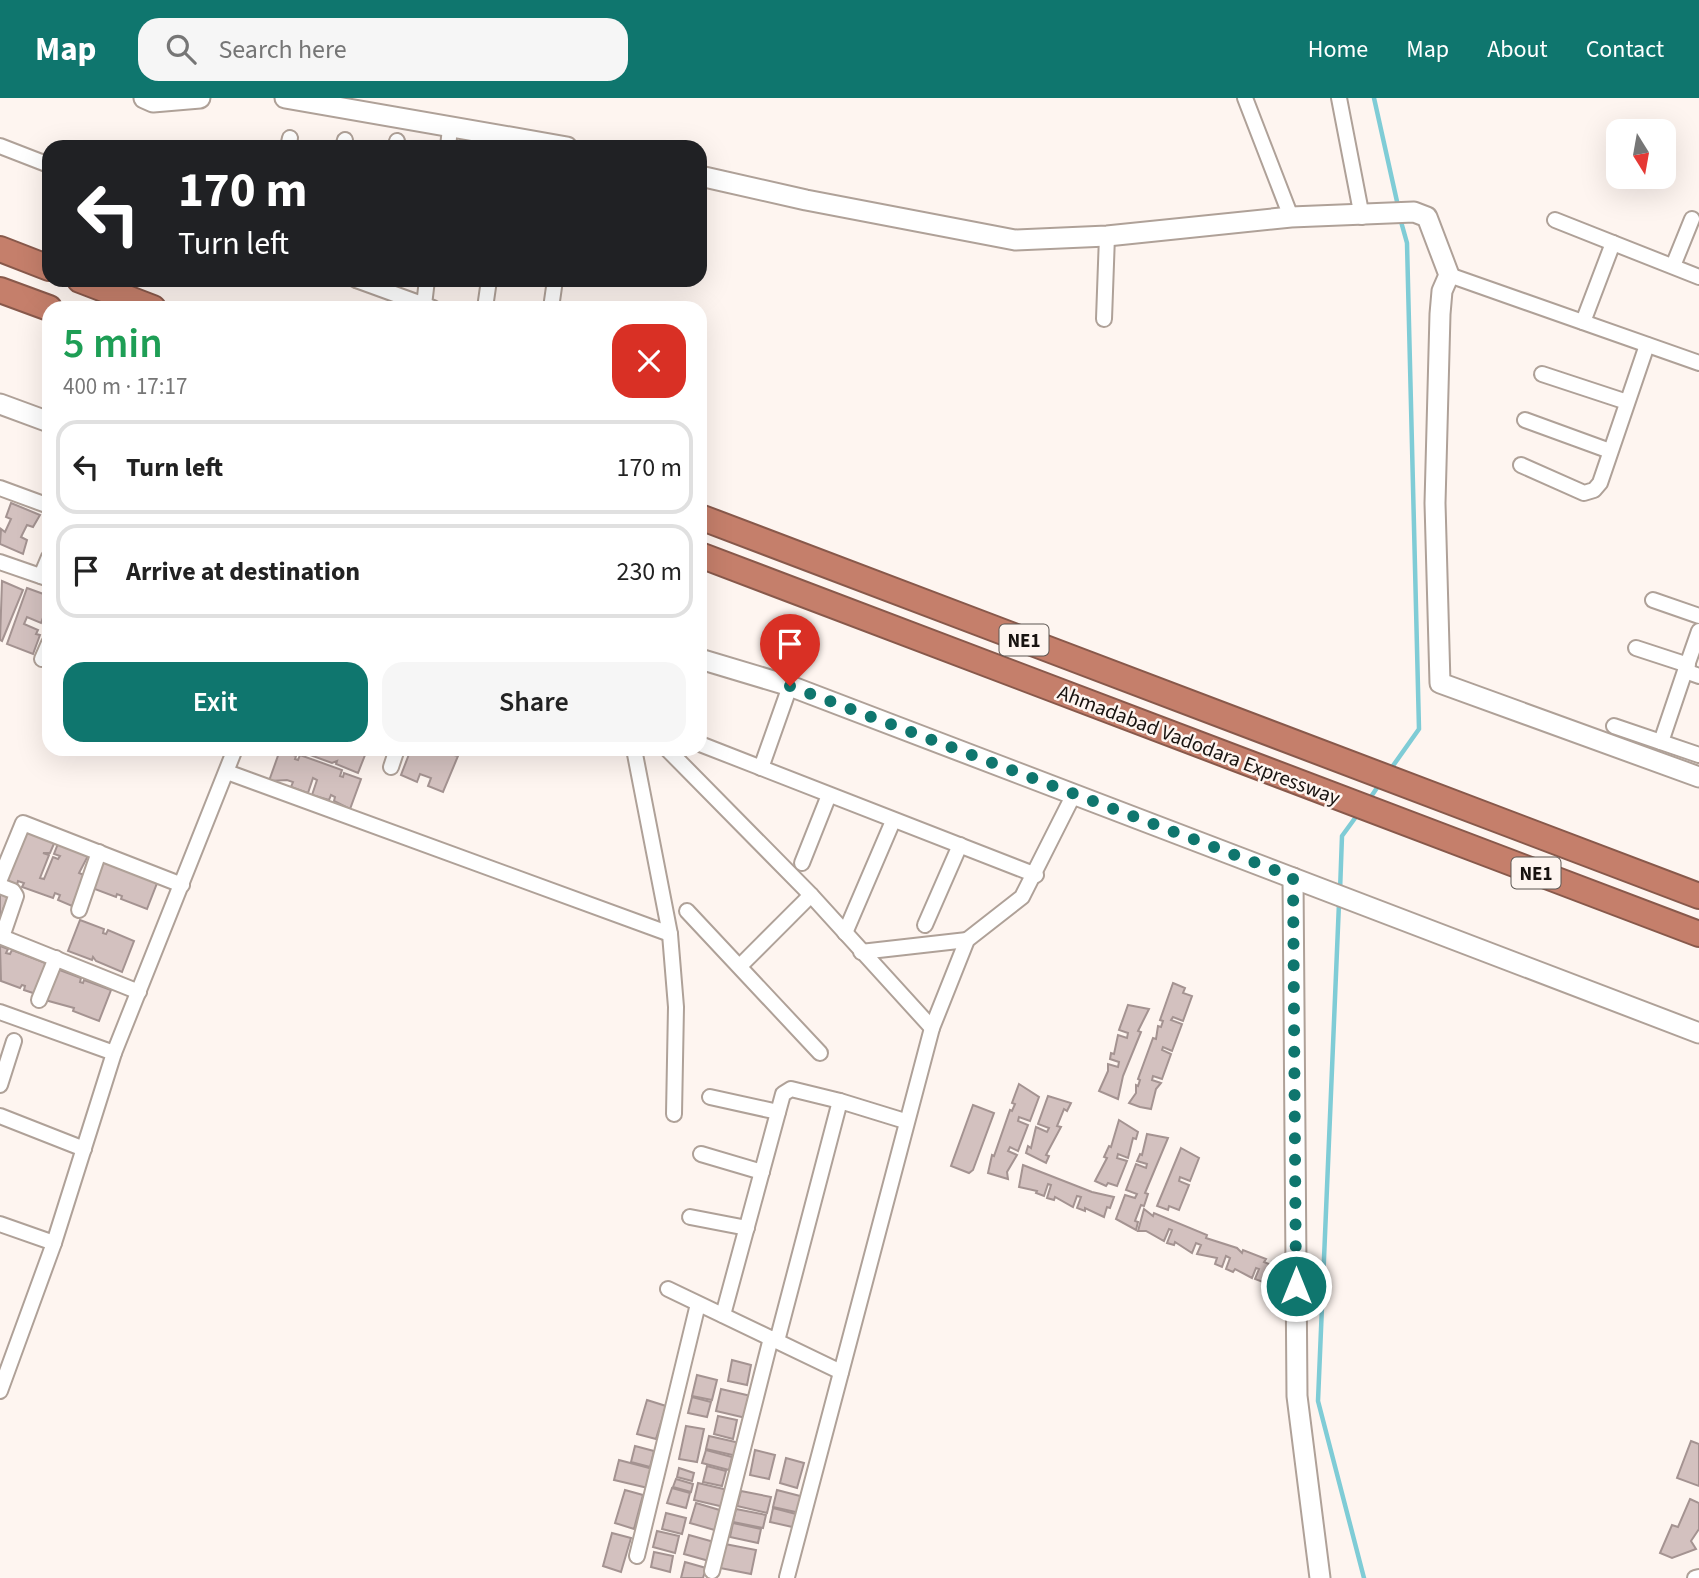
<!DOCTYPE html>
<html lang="en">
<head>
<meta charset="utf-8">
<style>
  :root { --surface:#fff; --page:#f6f6f6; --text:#222; --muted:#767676; --line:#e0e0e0; --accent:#0f766e }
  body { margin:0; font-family:"Source Sans 3",sans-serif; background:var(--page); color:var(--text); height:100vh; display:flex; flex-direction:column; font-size:26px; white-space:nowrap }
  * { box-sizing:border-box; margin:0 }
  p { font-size:23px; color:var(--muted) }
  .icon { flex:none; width:38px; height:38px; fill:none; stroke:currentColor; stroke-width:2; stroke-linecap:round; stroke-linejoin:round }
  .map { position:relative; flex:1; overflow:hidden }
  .panel { position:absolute; left:42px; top:203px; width:665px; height:455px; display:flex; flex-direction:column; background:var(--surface); border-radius:21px; box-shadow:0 7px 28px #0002 }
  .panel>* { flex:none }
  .banner { position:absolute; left:42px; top:42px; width:665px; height:147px; border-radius:21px; box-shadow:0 7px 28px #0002; background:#202124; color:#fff; overflow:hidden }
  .needle { width:46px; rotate:169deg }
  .fabs { position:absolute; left:1606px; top:21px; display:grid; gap:14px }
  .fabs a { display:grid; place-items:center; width:70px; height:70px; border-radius:14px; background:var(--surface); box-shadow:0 7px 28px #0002; font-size:35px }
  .pin { position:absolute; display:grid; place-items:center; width:60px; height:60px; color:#fff; margin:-72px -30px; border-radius:50% 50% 50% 0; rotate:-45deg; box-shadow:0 0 7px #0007 }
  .pin .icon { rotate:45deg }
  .me { position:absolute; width:77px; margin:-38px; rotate:0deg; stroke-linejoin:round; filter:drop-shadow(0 0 5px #0008) }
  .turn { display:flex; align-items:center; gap:24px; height:147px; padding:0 21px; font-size:32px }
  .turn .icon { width:91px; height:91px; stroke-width:2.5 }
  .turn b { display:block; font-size:49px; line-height:60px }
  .round { display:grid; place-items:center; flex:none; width:74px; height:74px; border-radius:21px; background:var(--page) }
  .overview { display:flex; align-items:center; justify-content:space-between; height:119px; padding:0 21px }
  h1 { font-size:42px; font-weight:600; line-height:52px; color:#1e9e55 }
  .cta { display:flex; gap:14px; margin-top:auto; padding:14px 21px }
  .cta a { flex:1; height:80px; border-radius:21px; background:var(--accent); color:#fff; font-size:28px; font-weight:600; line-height:80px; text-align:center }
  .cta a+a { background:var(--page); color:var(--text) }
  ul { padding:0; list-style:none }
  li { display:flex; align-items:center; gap:21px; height:94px; margin:0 14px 10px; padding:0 7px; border:4px solid var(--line); border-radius:21px }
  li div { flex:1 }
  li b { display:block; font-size:26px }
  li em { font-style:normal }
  header { display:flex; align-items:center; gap:42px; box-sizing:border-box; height:98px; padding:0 35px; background:var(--accent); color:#fff }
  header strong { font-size:33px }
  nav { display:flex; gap:38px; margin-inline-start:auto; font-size:24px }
  .search { width:490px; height:63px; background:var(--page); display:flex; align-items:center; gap:18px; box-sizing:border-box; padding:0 24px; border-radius:21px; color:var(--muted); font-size:26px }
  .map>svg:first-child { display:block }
</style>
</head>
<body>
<header>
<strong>Map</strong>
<div class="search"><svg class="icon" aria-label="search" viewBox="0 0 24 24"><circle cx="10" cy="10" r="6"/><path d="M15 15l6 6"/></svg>Search here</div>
<nav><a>Home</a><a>Map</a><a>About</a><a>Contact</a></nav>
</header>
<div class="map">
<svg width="1699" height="1480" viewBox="0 0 1699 1480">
  <rect width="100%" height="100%" fill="#fef5f0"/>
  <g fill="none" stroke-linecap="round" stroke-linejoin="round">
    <g stroke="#7fccd6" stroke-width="4.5">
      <polyline points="1374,0 1398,108"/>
      <polyline points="1390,672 1419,631 1407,145 1400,120"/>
      <polyline points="1368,703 1381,684"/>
      <polyline points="1340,793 1342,738 1358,716"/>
      <polyline points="1339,805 1318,1303 1364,1480"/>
    </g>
  </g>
  <g fill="#d3c1bf" stroke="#a49391" stroke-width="2">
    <polygon points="11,405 40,417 33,429 27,427 21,439 27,442 23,456 0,446 1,431 5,434 11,421 6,419"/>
    <polygon points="2,483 23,492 2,543 0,542"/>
    <polygon points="27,490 49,498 48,519 44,517 41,525 27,519 24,526 38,532 36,536 40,537 33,556 7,546"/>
    <polygon points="313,651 361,651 359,655 365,657 358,675 336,666 337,663 332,665 310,657"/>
    <polygon points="411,651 456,651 454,657 458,658 443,694 428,688 431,680 420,676 417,684 401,677"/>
    <polygon points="280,652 296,658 295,661 298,662 300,657 342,672 340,678 343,679 344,675 361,681 350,711 334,703 335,699 331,697 329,702 312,697 317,682 313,680 308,695 291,689 293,684 287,682 269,683"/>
    <polygon points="26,730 56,741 50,755 43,755 49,757 40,780 44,781 53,759 58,761 60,758 54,756 59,743 90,754 79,775 84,777 72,808 58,802 60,797 55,795 53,800 22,789 24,785 18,783 17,787 6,782"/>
    <polygon points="104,759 159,780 147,811 121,801 122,798 117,796 116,799 92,790"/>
    <polygon points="0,794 12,799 8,811 4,809 2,815 6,817 0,830"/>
    <polygon points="80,822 104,831 103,835 106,836 108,832 134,843 122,874 96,863 93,859 92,862 68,853"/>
    <polygon points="0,848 8,851 6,855 10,856 12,852 48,866 36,896 24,892 25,888 22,887 20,890 1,883"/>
    <polygon points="57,871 81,880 80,884 83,885 84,882 111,892 99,923 73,913 74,910 45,902"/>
    <polygon points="1173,885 1185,890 1183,895 1192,898 1183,923 1173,919 1171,922 1182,926 1172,953 1163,949 1162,952 1171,956 1162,981 1153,978 1152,982 1161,985 1156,991 1151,1011 1140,1009 1129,1005 1136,995 1136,987 1138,988 1140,982 1138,981 1153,940 1156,941 1158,928 1161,929 1163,923 1160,922"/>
    <polygon points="1128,907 1149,911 1138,933 1141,934 1123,978 1118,1001 1099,993 1108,973 1108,966 1118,969 1119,964 1110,961 1111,955 1114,956 1118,937 1127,940 1128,935 1119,932"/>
    <polygon points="1019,986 1039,999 1030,1023 1019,1019 1018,1023 1028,1027 1018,1053 1010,1049 1008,1053 1017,1057 1007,1074 1008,1081 988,1075 992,1057 994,1058 1010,1012 1012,1013 1015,1006 1012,1005"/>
    <polygon points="1048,998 1071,1005 1067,1013 1064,1011 1057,1028 1061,1029 1046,1057 1049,1058 1046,1065 1026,1055 1028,1048 1031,1050 1036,1029 1047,1034 1049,1030 1038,1026"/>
    <polygon points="973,1007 994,1015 973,1072 969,1075 951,1068"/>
    <polygon points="1119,1022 1138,1034 1136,1041 1133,1040 1128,1060 1118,1056 1117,1060 1127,1063 1117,1088 1108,1085 1106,1088 1095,1083 1107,1060 1104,1059 1109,1048 1111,1049"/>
    <polygon points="1147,1036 1168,1040 1145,1095 1148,1096 1144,1108 1141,1107 1135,1123 1138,1124 1136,1132 1116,1121 1125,1097 1135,1100 1137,1096 1126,1092 1136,1066 1146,1070 1147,1066 1137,1063 1140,1056 1142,1057"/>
    <polygon points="1181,1050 1199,1060 1190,1083 1180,1079 1179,1083 1189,1087 1179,1112 1169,1108 1168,1112 1157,1108"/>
    <polygon points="1023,1067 1092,1094 1114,1099 1110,1110 1107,1109 1104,1119 1085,1110 1085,1113 1077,1110 1081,1099 1077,1098 1073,1109 1055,1099 1054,1102 1047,1100 1051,1087 1048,1086 1044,1098 1036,1095 1037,1093 1019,1089"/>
    <polygon points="1144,1111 1153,1118 1154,1115 1207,1137 1206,1140 1237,1150 1242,1155 1243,1152 1266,1161 1264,1164 1271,1167 1272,1164 1292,1172 1288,1184 1285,1182 1281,1191 1255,1181 1259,1171 1256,1170 1252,1180 1235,1171 1233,1174 1226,1171 1230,1160 1226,1158 1222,1169 1215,1166 1217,1160 1197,1156 1201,1147 1196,1145 1192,1155 1175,1144 1174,1147 1167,1145 1172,1132 1169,1131 1164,1143 1146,1133 1138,1133"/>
    <polygon points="732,1262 751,1267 747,1287 728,1283"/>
    <polygon points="697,1277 717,1282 712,1302 692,1298"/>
    <polygon points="721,1291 751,1298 746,1320 716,1313"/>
    <polygon points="692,1299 711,1304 707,1319 688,1315"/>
    <polygon points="647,1302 666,1308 656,1341 637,1336"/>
    <polygon points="718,1318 737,1322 733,1341 714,1336"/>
    <polygon points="686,1328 704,1331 697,1364 679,1361"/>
    <polygon points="709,1338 740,1345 737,1358 706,1351"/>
    <polygon points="1691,1343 1699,1346 1699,1388 1677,1380"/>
    <polygon points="635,1348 654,1353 650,1369 631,1364"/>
    <polygon points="706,1352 732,1359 729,1372 702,1365"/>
    <polygon points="755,1352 775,1357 769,1381 750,1377"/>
    <polygon points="786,1360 804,1365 797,1390 780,1385"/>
    <polygon points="619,1362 653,1371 648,1390 614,1382"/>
    <polygon points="707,1368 726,1373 722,1388 703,1384"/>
    <polygon points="679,1370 694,1375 692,1383 677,1379"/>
    <polygon points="676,1381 693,1386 691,1394 673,1389"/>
    <polygon points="698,1385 728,1392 724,1409 694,1402"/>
    <polygon points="672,1390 690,1395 686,1410 667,1405"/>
    <polygon points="625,1392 643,1397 634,1431 615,1425"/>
    <polygon points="777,1392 804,1399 800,1415 773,1409"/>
    <polygon points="741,1393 771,1399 767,1415 737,1408"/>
    <polygon points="1690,1401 1699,1405 1699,1431 1691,1443 1696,1451 1672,1460 1660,1455 1672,1427 1678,1429"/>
    <polygon points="696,1405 723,1413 718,1433 690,1425"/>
    <polygon points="773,1410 800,1417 797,1430 770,1424"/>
    <polygon points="736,1411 766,1417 763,1430 733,1424"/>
    <polygon points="666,1415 686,1420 682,1436 662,1431"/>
    <polygon points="733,1425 761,1431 758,1445 730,1439"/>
    <polygon points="657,1433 679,1438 675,1455 653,1449"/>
    <polygon points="612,1435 631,1440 621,1474 603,1468"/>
    <polygon points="689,1437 714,1444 709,1463 684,1456"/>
    <polygon points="725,1446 756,1452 751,1476 720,1470"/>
    <polygon points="654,1454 673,1458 670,1474 651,1469"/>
    <polygon points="685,1464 706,1470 703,1480 681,1480"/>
  </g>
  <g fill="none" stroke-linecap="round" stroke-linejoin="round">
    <g stroke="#afa198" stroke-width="18">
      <g id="street">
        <polyline points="1245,0 1291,119"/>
        <polyline points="1339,0 1362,119"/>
        <polyline points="0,48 49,67"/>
        <polyline points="288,49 290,40"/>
        <polyline points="343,49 345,42"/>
        <polyline points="396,49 397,43"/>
        <polyline points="448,49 450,30"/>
        <polyline points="1555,122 1699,179"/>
        <polyline points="1673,168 1692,121"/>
        <polyline points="1449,177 1699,265"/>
        <polyline points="356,182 433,210"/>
        <polyline points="424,207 427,182"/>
        <polyline points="485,210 489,182"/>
        <polyline points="551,210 555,182"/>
        <polyline points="1104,221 1107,138"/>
        <polyline points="1583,224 1613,145"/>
        <polyline points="1542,276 1627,304"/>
        <polyline points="1525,322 1610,353"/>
        <polyline points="1521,367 1584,395 1594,392 1600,385 1647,247"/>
        <polyline points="0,390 49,408"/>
        <polyline points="0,464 49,481"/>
        <polyline points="41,478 49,459"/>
        <polyline points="1653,502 1699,518"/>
        <polyline points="1699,533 1685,573 1699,578"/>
        <polyline points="1636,550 1688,567"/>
        <polyline points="42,561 49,545"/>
        <polyline points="1614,628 1699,657"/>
        <polyline points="1661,644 1685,573"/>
        <polyline points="700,646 1036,777"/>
        <polyline points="634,651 670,836 676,909 674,1016"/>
        <polyline points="667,651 811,797 932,930"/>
        <polyline points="391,669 397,651"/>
        <polyline points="761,670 790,588"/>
        <polyline points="227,674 670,836"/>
        <polyline points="802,765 829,697"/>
        <polyline points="0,781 23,725 182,787"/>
        <polyline points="0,788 13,793 16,798 2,839 139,894"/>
        <polyline points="79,812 99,754"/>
        <polyline points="687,813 820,955"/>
        <polyline points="925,827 960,747"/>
        <polyline points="845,835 893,723"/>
        <polyline points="861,854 967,842"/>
        <polyline points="740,868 811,797"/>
        <polyline points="39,902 56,860"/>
        <polyline points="0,914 114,955"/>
        <polyline points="0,987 14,943"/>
        <polyline points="710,999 778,1014"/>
        <polyline points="0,1018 84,1051"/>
        <polyline points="701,1056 762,1074"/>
        <polyline points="690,1119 747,1130"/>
        <polyline points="0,1126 54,1145"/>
        <polyline points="668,1191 841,1274"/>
        <polyline points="723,1217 783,996 791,991 840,1003"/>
        <polyline points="777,1243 840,1003 905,1023"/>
        <polyline points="0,1293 54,1145 114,955 235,651"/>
        <polyline points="637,1458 698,1206"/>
        <polyline points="712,1473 771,1240"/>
        <polyline points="787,1479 932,930 967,842 1022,799 1074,696"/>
        <polyline points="1695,1480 1699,1479"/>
      </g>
    </g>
    <g stroke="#afa198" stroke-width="23">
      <g id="secondary">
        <polyline points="144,0 153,4 200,0"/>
        <polyline points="285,0 567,49"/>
        <polyline points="700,78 806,102 1015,142 1107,138 1291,119 1414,114 1427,119 1449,177 1442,193 1440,216 1435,405 1440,585 1699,679"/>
        <polyline points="0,306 49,324"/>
        <polyline points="700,561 790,588 1699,935"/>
        <polyline points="1293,780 1297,1298 1320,1480"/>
      </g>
    </g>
    <g stroke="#88594b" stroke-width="28">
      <g id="highway">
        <polyline points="0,151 49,170"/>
        <polyline points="80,182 153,210"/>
        <polyline points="0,192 49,210"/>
        <polyline points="700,419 1699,798"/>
        <polyline points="700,457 1699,836"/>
      </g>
    </g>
    <use href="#street" stroke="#fff" stroke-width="14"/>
    <use href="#secondary" stroke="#fff" stroke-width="19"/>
    <use href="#highway" stroke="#c57f6b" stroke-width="24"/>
  </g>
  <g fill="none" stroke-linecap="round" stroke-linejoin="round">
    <polyline stroke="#0f766e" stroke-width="12" stroke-dasharray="0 21.6" points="790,588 1293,779 1296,1188"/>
  </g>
  <g text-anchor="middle" stroke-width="5" stroke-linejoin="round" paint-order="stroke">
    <g fill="#fef5f0" stroke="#5d5753" stroke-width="2">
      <rect x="999.5" y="526.5" width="49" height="31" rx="5"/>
      <rect x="1511.5" y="759.5" width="49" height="31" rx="5"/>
    </g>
    <g font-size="19" font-weight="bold" fill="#181310">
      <text x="1024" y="549">NE1</text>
      <text x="1536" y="782">NE1</text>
    </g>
    <g font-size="21" fill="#181310" stroke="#fef5f0">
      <text transform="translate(1199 647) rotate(21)" y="7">Ahmadabad Vadodara Expressway</text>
    </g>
  </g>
</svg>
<div class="fabs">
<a><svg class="needle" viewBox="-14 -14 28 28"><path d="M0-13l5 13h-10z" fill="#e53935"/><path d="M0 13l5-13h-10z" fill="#767676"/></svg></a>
</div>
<div class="pin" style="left:790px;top:588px;background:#d93025"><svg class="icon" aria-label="arrive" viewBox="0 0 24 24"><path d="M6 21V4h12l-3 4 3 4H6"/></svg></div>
<svg class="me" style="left:1296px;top:1188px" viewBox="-20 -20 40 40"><circle r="17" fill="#0f766e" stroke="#fff" stroke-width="3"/><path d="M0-11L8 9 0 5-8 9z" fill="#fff"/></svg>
<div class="banner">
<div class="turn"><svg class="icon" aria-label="left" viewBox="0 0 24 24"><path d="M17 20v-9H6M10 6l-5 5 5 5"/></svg><div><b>170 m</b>Turn left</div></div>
</div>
<section class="panel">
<div class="overview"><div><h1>5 min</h1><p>400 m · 17:17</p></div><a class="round" style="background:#d93025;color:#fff"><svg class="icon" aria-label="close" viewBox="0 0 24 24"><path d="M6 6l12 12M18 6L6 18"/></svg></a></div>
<ul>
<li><svg class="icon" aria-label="left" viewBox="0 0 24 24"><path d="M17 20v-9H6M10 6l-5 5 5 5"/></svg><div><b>Turn left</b></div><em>170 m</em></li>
<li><svg class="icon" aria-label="arrive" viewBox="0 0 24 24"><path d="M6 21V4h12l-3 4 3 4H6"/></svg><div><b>Arrive at destination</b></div><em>230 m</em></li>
</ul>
<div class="cta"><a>Exit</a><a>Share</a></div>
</section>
</div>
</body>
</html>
